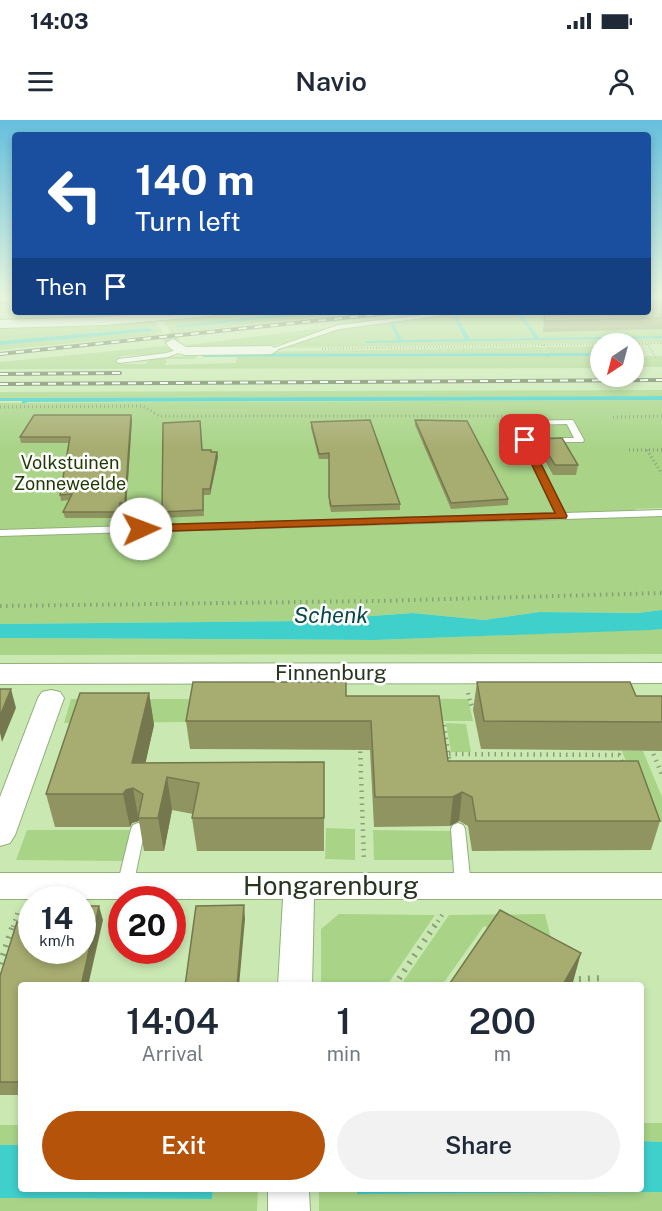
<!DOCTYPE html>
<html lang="en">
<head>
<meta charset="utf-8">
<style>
  :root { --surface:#fff; --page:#f2f2f3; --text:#1f2937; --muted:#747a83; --accent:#b45309 }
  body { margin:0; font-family:"Public Sans",sans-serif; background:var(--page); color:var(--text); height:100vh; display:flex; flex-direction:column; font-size:22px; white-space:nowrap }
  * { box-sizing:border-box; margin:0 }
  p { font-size:20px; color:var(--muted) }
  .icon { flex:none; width:33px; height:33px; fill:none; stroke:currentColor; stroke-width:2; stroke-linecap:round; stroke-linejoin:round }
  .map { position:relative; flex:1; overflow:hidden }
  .sheet { position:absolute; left:18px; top:862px; width:626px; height:210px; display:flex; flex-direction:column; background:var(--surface); border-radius:6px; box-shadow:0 3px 9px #0003 }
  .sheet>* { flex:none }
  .hud { position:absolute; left:12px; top:12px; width:639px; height:183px; border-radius:6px; box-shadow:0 3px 9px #0003; background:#1a4fa0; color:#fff; overflow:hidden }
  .needle { width:39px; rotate:216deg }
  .buttons { position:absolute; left:590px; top:213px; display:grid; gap:12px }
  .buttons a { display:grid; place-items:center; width:54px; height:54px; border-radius:50%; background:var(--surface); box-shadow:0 3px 9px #0003; font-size:30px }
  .speed { position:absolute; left:18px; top:766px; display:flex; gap:12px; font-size:30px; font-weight:700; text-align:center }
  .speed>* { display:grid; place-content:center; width:78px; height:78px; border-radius:50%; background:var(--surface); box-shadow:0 3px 9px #0003; line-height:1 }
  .speed small { font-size:15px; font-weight:400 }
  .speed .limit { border:9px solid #d22; background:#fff; color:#111 }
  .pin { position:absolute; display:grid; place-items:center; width:51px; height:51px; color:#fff; margin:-26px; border-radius:12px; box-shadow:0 3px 9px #0006 }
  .me { position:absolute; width:66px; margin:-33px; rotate:88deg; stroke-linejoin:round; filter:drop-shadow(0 0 4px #0008) }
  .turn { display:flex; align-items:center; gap:21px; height:126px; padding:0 24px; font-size:27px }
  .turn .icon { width:78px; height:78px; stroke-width:2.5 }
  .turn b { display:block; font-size:42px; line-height:51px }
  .then { display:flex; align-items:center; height:57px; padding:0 24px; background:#0003; gap:12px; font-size:22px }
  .eta { display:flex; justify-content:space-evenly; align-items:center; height:102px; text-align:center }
  .eta b { font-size:36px; font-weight:600; line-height:42px }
  .action { display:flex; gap:12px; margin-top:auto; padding:12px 24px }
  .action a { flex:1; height:69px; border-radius:36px; background:var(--accent); color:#fff; font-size:24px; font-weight:600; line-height:69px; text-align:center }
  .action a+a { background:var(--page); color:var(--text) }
  .status { display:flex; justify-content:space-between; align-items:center; height:42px; padding:0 30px; background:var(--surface); direction:ltr }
  .status svg { height:16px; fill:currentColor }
  header { display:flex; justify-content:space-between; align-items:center; height:78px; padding:0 24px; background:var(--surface); font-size:27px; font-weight:600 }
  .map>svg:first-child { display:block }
</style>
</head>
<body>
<div class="status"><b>14:03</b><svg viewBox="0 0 49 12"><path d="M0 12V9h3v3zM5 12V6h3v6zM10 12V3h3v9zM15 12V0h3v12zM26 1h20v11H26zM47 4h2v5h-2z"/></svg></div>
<header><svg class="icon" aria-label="menu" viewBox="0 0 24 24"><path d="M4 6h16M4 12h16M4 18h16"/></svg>Navio<svg class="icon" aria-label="person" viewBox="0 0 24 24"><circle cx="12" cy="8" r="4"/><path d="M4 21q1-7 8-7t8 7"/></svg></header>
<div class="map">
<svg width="662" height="1091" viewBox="0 0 662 1091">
  <rect width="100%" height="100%" fill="#cae9b2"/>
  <g fill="#a9d488">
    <polygon points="662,177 662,216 365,221 662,218 662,222 280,228 283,225 282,223 269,227 189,229 180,226 449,192 648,192"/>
    <polygon points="241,192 296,192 176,206 329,192 364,192 175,213 176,208 172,214 164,202 170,199"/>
    <polygon points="151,200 156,202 164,215 155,211 159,215 0,230 0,225 152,210 150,208 0,221 0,206"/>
    <polygon points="165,226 174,231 172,233 121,236 118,244 146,244 149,239 199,235 194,239 167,239 165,245 236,243 237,237 600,236 600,248 0,249 0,242"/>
    <polygon points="600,226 600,233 548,233 545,227"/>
    <polygon points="542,227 545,233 189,234 189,233"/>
    <rect x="633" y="236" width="29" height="11"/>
    <polygon points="662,270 662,276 0,278 0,272"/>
    <polygon points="662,280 662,388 635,389 638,395 662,395 662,490 637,493 539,492 484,500 413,493 303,501 0,504 0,283"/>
    <polygon points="662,509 662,534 0,535 0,518 375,520"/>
    <polygon points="363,578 468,579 473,601 410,601"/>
    <polygon points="71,579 196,579 191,602 64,603"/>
    <polygon points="446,603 466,604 471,632 451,632"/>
    <polygon points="622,631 643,631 662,677 662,702 649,702"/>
    <polygon points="326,708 355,709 355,740 325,739"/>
    <polygon points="27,710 130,710 123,741 16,740"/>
    <polygon points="373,710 451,711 455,740 374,740"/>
    <polygon points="339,794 435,795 387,865 321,865 321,809"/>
    <polygon points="545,794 556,839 546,838 484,806 442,865 400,866 449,795"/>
    <polygon points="640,1003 662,1003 662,1022 641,1021"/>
    <rect x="0" y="1005" width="21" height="20"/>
    <polygon points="213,1070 258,1070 257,1091 0,1091 0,1078 212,1079"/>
    <polygon points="319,1070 357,1070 358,1074 662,1072 662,1091 319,1091"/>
  </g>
  <g fill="#40d0cc">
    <polygon points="296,192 329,192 177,208 176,206"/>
    <polygon points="150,208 153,211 0,225 0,221"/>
    <polygon points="600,233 600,236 203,237 203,234"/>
    <polygon points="662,276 662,280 28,282 22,284 22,281 0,281 0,278"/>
    <polygon points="662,490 662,509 651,510 375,520 0,518 0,504 303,501 413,493 484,500 539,492 637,493"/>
    <polygon points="641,1021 662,1022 662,1072 357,1074 357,1070 640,1070"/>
    <polygon points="0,1025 21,1025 21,1070 213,1070 212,1079 0,1078"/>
  </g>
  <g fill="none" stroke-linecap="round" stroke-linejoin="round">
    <polygon fill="#40d0cc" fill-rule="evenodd" points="516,192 520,192 539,218 662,216 662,218 367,223 365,222 367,221 398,220 390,204 392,203 394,204 402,220 465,219 454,198 456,197 458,198 470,219 535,218"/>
    <polyline stroke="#aac595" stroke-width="14" stroke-dasharray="14 7" stroke-linecap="butt" points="168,214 173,223"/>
    <g stroke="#91af7a" stroke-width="2">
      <g id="lane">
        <polygon points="449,192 468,192 339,209 273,231 268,230 338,205"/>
        <polygon points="182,228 185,230 184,231 168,237 119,243 116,241 119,239 167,233"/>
        <path d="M 573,300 L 584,320 L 583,322 L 530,322 L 565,393 L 662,390 L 662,396 L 0,416 L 0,410 L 556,393 L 512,303 L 516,301 ZM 567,304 L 574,318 L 527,318 L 521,305 Z"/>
        <polygon points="138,703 143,705 145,709 133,766 131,770 125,772 119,770 117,766 131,709 133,705"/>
        <polygon points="458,703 463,705 465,709 471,766 469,770 463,772 457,770 455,766 451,709 453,705"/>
      </g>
    </g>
    <g stroke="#91af7a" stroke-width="2">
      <g id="street">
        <polygon points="0,176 15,178 15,186 0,181"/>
        <polygon points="167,192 218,192 212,196 104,205 0,208 0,200 104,197"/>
        <path d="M 173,219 L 186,227 L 271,226 L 278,230 L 271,234 L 186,235 C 176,233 172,231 166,223 Z"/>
        <polygon points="51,570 60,572 64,578 15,715 10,723 0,726 0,677 38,578 42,572"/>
        <polygon points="0,753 662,753 662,779 314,779 312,866 278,866 283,779 0,779"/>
        <polygon points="268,1070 309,1070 310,1091 268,1091"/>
      </g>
    </g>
    <g stroke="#91af7a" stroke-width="2">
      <polygon id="secondary" points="662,543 662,563 0,564 0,544"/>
    </g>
    <g stroke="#89a077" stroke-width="2" stroke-dasharray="1 2" stroke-linecap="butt">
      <polyline points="633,224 662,223"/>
      <polyline points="647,224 656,237"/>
      <polyline points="543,225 548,237"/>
      <polyline points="322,229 600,224"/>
    </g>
    <g stroke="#89a077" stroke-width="3" stroke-dasharray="1 3" stroke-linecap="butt">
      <polyline points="0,287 143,286 159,296 504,296"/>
      <polyline points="613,297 662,296"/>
      <polyline points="629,330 662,330"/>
      <polyline points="647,330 662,354"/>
    </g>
    <g stroke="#89a077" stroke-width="4" stroke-dasharray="1.5 4.5" stroke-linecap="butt">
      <polyline points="0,486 377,481 662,473"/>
      <polyline points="468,573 471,585"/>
    </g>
    <g stroke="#89a077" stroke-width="4.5" stroke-dasharray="1.5 5" stroke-linecap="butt">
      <polyline points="471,584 472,587 476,587"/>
      <polyline points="444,605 450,645"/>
      <polyline points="360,625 364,741"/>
      <polyline points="651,628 662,655"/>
      <polyline points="449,634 619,635 623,645"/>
      <polyline points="13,807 18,791"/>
      <polyline points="434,807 445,791"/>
    </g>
    <g stroke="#89a077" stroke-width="6" stroke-dasharray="2 7" stroke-linecap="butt">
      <polyline points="0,844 13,805"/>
      <polyline points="571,855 578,859 602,858"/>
      <polyline points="394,866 435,805"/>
    </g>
    <use href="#lane" fill="#fff" fill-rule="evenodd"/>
    <use href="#street" fill="#fff" fill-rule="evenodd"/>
    <use href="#secondary" fill="#fff" fill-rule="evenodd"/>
    <g stroke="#607251" stroke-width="4">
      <g id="rail">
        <polyline points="0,234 399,192"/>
        <polyline points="0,254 120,253"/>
        <polyline points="0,264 662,260"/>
      </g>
    </g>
    <use href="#rail" stroke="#fefefe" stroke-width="2" stroke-dasharray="8" stroke-linecap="butt"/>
  </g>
  <g fill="#909460">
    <polygon points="662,176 662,209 543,212 545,192 648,192"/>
    <polygon points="132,300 126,389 121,389 120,398 65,398 63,392 69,380 61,381 60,375 69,323 21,323 20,317"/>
    <polygon points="415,300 508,379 508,385 451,389 415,305"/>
    <polygon points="311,302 400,384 400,390 331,392 329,383 329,339 319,339 311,308"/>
    <polygon points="539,319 578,345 576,355 553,355 538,328"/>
    <polygon points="202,330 211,330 212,332 217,332 218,337 210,375 203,375 204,396 163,398 162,392"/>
    <polygon points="477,562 636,576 662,576 662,631 481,629 473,590"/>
    <polygon points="149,573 154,605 145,643 324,642 324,731 197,731 192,698 193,694 172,690 164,731 144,731 139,701 132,703 130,707 55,707 46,674"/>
    <polygon points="346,576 448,641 660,701 651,730 472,731 468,706 459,701 450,706 374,707 370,630 190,629 186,601"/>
    <polygon points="103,800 21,866 21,975 0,975 0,856"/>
  </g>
  <g fill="#75784e">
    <polygon points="131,295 132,300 126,389 125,383"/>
    <polygon points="217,332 218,337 210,375 210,369"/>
    <polygon points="11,569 16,588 2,622 0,613 0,596"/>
    <polygon points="149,573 154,605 139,672 132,643"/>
    <polygon points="167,657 172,690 164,731 158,698"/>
    <polygon points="133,668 139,701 132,703 130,707 123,674 126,670"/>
    <polygon points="462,672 459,701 450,706 453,677"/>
    <polygon points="244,785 245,799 239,866 237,866"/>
    <polygon points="99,786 103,800 88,866 81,866"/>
    <polygon points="581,833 572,866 562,866"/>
  </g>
  <g fill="#a7ac70" stroke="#75784e" stroke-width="1.5">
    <polygon points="648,176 662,176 662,198 544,201 545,192 648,192"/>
    <polygon points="34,295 131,295 125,383 120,383 119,392 63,392 72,374 60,375 70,317 20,317"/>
    <polygon points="370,300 400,384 331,386 329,377 329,333 319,334 311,302"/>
    <polygon points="415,300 467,301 508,379 451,383"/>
    <polygon points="200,301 202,330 211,330 211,332 217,332 210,369 203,369 203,390 162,392 163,303"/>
    <polygon points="562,318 578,345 555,345 539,319"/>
    <polygon points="193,562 346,562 346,576 439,576 448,641 638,641 660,701 476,701 472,677 462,672 453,677 375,677 371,601 186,601"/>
    <polygon points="477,562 630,562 636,576 662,576 662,602 484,601"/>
    <polygon points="0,569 11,569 0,596"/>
    <polygon points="80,573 149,573 132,643 324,642 324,698 192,698 199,663 167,657 158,698 138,698 143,674 133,668 126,670 123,674 46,674"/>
    <polygon points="244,785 237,866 185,866 196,786"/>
    <polygon points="82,786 99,786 81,866 21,866 21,962 0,962 0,856 17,802 32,802 32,831 82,831"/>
    <polygon points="500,790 581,833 562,866 448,866"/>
  </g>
  <linearGradient id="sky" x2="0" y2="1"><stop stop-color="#65bfdd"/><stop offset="0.54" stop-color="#e7f5dc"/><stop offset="1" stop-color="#e7f5dc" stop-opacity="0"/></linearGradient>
  <rect width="662" height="328" fill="url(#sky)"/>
  <polygon fill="#b45309" stroke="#753606" stroke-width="1.5" points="521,318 529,320 567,396 566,398 141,412 135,409 141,405 555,393 520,320"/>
  <g text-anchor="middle" stroke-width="5" stroke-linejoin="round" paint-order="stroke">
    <g font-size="18" fill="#1f3b00" stroke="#fefefe">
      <text x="70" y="349">Volkstuinen<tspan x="70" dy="21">Zonneweelde</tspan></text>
    </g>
    <g font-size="21" fill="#28341f" stroke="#fefefe">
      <text x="331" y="560">Finnenburg</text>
    </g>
    <g font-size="22" font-style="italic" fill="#084847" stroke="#fefefe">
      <text x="331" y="503">Schenk</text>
    </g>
    <g font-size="26" fill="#28341f" stroke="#fefefe">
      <text x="331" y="775">Hongarenburg</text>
    </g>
  </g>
</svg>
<div class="buttons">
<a><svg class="needle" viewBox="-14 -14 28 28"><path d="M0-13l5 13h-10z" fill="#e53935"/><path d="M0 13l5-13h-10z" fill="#747a83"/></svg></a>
</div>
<div class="speed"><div>14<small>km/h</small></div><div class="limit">20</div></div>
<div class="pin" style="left:525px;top:320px;background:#d93025"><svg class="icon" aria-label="arrive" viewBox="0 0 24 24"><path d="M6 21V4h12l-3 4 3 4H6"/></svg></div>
<svg class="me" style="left:141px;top:409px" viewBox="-20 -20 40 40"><circle r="19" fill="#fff"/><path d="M0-13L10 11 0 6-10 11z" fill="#b45309"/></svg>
<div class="hud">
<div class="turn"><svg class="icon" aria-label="left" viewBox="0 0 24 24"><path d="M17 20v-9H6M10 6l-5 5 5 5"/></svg><div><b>140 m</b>Turn left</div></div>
<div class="then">Then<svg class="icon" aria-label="arrive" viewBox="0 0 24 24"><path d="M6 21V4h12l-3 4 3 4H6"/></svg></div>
</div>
<section class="sheet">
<div class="eta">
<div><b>14:04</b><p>Arrival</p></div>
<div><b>1</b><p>min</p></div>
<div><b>200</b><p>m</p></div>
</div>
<div class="action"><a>Exit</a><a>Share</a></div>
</section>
</div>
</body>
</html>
